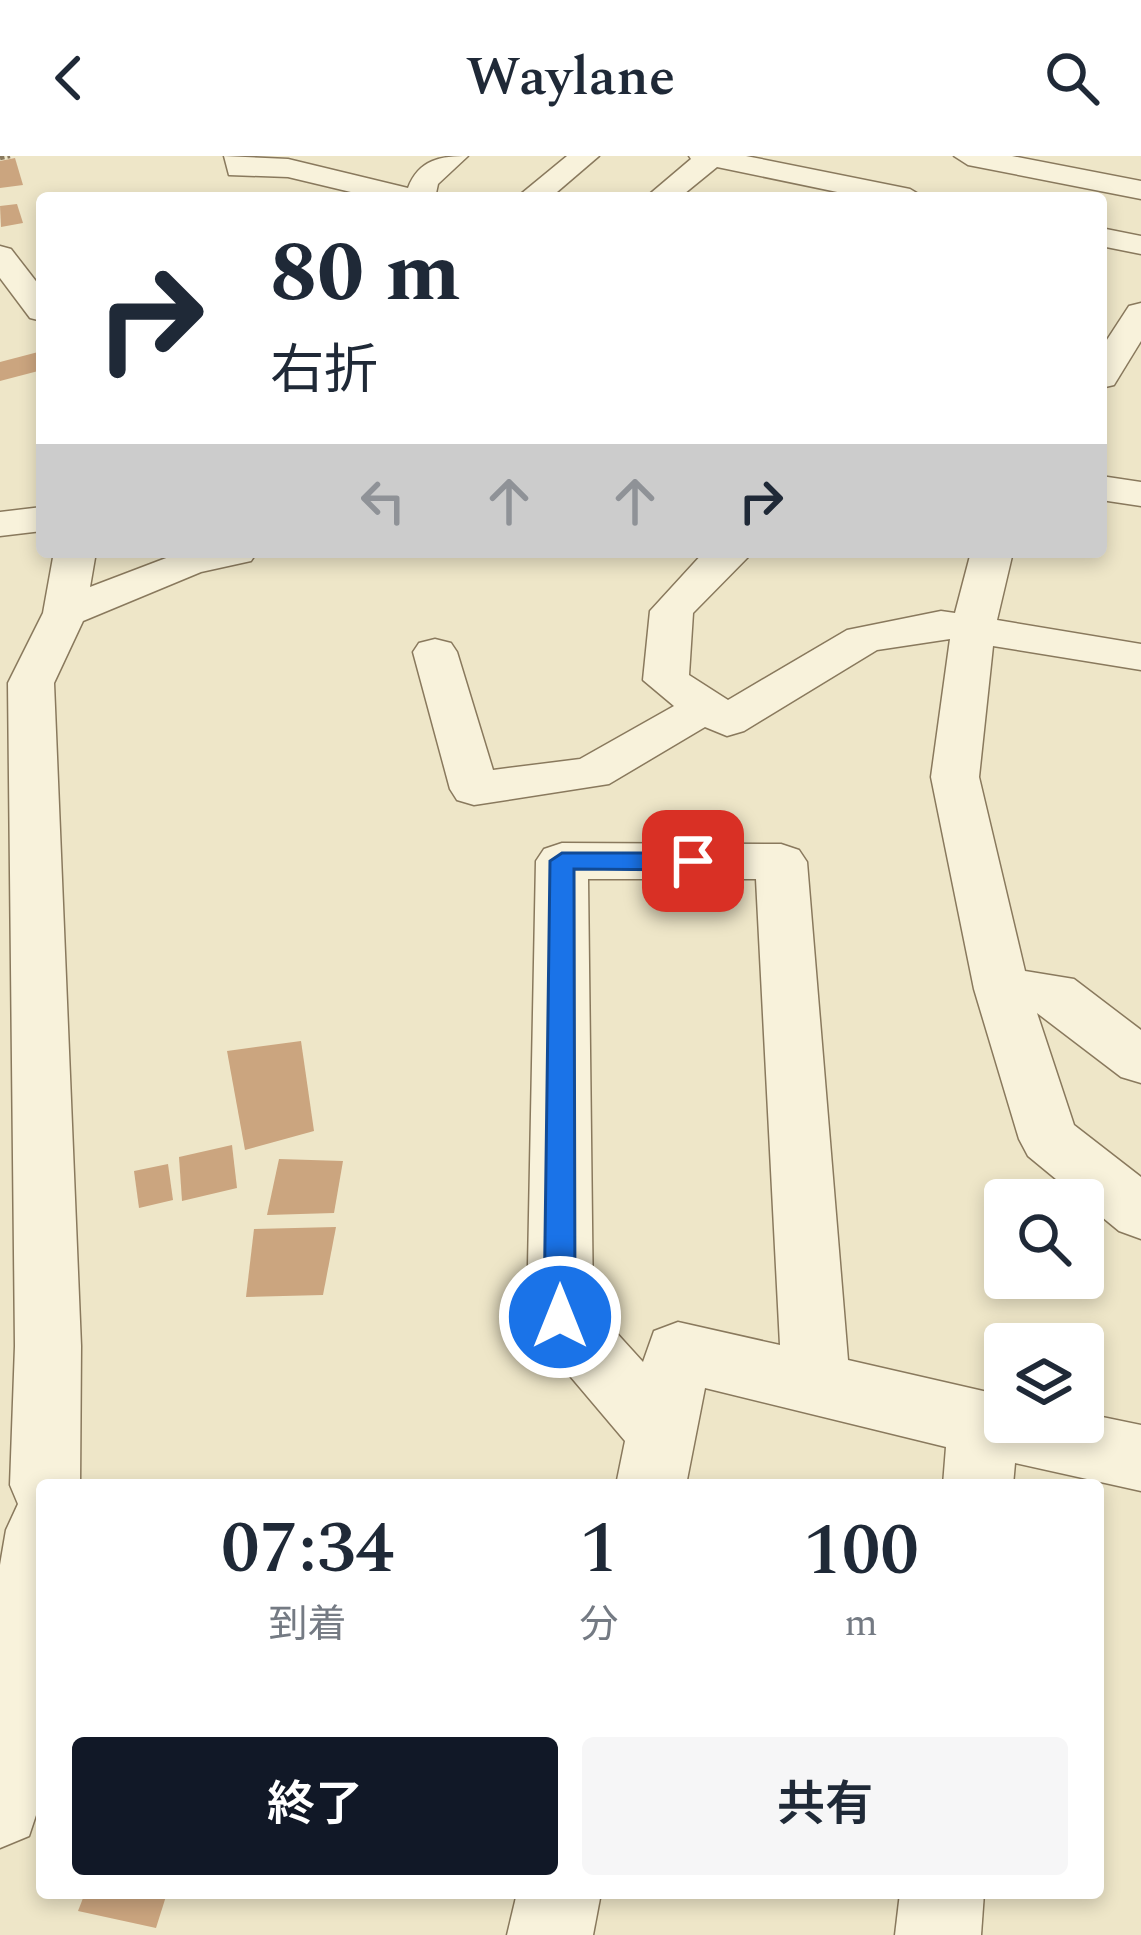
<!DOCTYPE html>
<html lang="ja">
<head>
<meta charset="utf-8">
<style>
  :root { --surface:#fff; --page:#f6f6f7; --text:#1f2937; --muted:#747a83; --accent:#111827 }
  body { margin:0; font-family:Spectral,"Noto Sans JP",serif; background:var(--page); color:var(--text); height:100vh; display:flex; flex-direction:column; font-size:45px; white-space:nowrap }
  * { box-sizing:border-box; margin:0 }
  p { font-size:39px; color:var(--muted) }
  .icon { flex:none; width:66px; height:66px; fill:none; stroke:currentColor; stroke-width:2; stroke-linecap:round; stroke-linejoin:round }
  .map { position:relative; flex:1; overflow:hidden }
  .panel { position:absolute; left:36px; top:1323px; width:1068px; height:420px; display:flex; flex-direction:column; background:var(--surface); border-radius:12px; box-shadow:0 6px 18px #0003 }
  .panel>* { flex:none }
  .guide { position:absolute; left:36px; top:36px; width:1071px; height:366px; border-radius:12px; box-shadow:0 6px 18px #0003; background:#fff; color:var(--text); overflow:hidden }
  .controls { position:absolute; left:984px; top:1023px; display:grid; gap:24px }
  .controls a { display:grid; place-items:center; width:120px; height:120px; border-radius:12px; background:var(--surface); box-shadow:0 6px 18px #0003; font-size:60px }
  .pin { position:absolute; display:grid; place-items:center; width:102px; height:102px; color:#fff; margin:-51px; border-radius:24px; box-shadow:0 6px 18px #0006 }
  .me { position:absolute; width:132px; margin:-66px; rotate:0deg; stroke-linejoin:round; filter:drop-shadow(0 0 9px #0008) }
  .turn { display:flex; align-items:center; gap:42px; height:252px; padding:0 36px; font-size:54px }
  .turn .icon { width:156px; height:156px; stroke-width:2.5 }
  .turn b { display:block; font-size:84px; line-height:102px }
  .lanes { display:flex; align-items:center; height:114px; padding:0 36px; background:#0003; justify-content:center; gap:60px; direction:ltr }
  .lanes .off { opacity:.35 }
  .eta { display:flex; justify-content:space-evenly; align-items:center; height:204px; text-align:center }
  .eta b { font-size:72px; font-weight:600; line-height:84px }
  .primary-button { display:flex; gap:24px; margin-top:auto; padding:24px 36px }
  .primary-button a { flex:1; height:138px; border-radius:12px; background:var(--accent); color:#fff; font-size:48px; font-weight:600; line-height:138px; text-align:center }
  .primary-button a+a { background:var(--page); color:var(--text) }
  header { display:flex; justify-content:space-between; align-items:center; height:156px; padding:0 36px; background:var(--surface); font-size:54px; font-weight:600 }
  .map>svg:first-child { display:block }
</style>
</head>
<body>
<header><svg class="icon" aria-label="back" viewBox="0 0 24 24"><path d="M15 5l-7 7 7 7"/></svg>Waylane<svg class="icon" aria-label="search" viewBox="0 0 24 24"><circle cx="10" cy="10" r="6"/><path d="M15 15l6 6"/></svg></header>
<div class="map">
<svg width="1141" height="1779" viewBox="0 0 1141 1779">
  <rect width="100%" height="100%" fill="#eee6c8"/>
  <g fill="#cba57f">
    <polygon points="15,2 23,29 0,32 0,5"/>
    <polygon points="17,48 23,67 1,71 0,50"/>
    <polygon points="42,195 42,214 0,225 0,206"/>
    <polygon points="301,885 314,975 245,994 227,895"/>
    <polygon points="232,989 237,1032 182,1045 179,1001"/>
    <polygon points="279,1003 343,1005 334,1057 267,1059"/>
    <polygon points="168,1008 173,1044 139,1052 134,1015"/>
    <polygon points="336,1071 323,1139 246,1141 254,1073"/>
    <polygon points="85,1737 167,1737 156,1772 78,1755"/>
  </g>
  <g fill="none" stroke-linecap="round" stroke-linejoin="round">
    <g stroke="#89795d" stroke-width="3">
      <g id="street">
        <path d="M 224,0 L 288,3 L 408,32 C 419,3 441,0 468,0 L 438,28 L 435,42 L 376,42 L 288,21 L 229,19 Z"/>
        <polygon points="567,0 599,0 550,42 516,42"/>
        <polygon points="689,0 746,0 910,33 925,42 866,42 717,11 679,42 645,42 691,3"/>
        <polygon points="954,0 1012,0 1141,25 1141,43 968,9"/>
        <polygon points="1101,72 1141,80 1141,98 1101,90"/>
        <polygon points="0,90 11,93 42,133 42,165 30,162 0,122"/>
        <polygon points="1141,147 1141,185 1114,229 1101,232 1101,193 1129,150"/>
        <polygon points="1101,320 1141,326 1141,350 1101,344"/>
        <polygon points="42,351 42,375 0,380 0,356"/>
        <polygon points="54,396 96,396 90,431 182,396 257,396 251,405 201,416 83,465 54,527 81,1190 80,1329 42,1329 42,1641 29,1680 0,1692 0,1409 6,1374 18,1348 10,1329 15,1190 8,527 43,457"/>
        <polygon points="704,396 753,396 693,457 689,519 728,544 847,474 941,455 955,457 971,396 1013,396 997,464 1141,488 1141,514 993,490 979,621 1025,815 1074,823 1141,874 1141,927 1121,921 1037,857 1074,969 1141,1021 1141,1083 1119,1075 1028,1000 1019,983 974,833 931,621 950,483 877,494 744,575 727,580 705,571 609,628 474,649 457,644 450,633 413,496 419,487 435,483 451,487 457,496 493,614 580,603 674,550 643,524 650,455"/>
        <path d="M 562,687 L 781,688 L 799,694 L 807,706 L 848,1204 L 1005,1240 L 1005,1266 L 1083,1266 L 1083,1257 L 1141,1269 L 1141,1335 L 1015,1307 L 1013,1329 L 943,1329 L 946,1291 L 705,1232 L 686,1329 L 616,1329 L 625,1285 L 537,1181 L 527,1161 L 536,705 L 544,693 ZM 588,723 L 756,723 L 780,1189 L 678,1166 L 654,1175 L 643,1206 L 593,1151 Z"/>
        <polygon points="517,1737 601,1737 593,1779 507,1779"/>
        <polygon points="900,1737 984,1737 981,1779 895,1779"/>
      </g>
    </g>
    <polyline stroke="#89795d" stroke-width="4.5" stroke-dasharray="4.5 3" stroke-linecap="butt" points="0,2 10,0"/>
    <use href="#street" fill="#f8f2db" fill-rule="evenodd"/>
  </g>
  <polygon fill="#1a73e8" stroke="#114b97" stroke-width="3" points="562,697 693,697 706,705 693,714 574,713 575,1161 571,1171 560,1175 548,1171 544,1161 550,705"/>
</svg>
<div class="controls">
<a><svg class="icon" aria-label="search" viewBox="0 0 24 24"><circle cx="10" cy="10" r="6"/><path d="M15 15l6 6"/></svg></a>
<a><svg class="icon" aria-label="layers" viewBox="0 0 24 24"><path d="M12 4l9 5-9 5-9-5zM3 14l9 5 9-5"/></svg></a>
</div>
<div class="pin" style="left:693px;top:705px;background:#d93025"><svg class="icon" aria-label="arrive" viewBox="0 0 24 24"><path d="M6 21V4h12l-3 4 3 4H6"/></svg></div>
<svg class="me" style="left:560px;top:1161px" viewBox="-20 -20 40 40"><circle r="17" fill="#1a73e8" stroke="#fff" stroke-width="3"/><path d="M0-11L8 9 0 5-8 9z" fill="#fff"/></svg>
<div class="guide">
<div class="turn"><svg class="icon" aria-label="right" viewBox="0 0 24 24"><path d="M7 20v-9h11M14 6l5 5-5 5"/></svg><div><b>80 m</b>右折</div></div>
<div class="lanes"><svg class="icon off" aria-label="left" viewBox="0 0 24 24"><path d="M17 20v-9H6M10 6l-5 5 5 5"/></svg><svg class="icon off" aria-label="ahead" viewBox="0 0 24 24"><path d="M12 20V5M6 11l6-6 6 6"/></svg><svg class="icon off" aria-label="ahead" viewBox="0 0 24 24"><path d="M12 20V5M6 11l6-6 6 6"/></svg><svg class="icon" aria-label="right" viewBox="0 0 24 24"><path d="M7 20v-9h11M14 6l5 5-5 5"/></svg></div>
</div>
<section class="panel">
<div class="eta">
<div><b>07:34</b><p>到着</p></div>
<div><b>1</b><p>分</p></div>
<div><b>100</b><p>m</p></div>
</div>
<div class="primary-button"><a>終了</a><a>共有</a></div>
</section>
</div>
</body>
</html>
